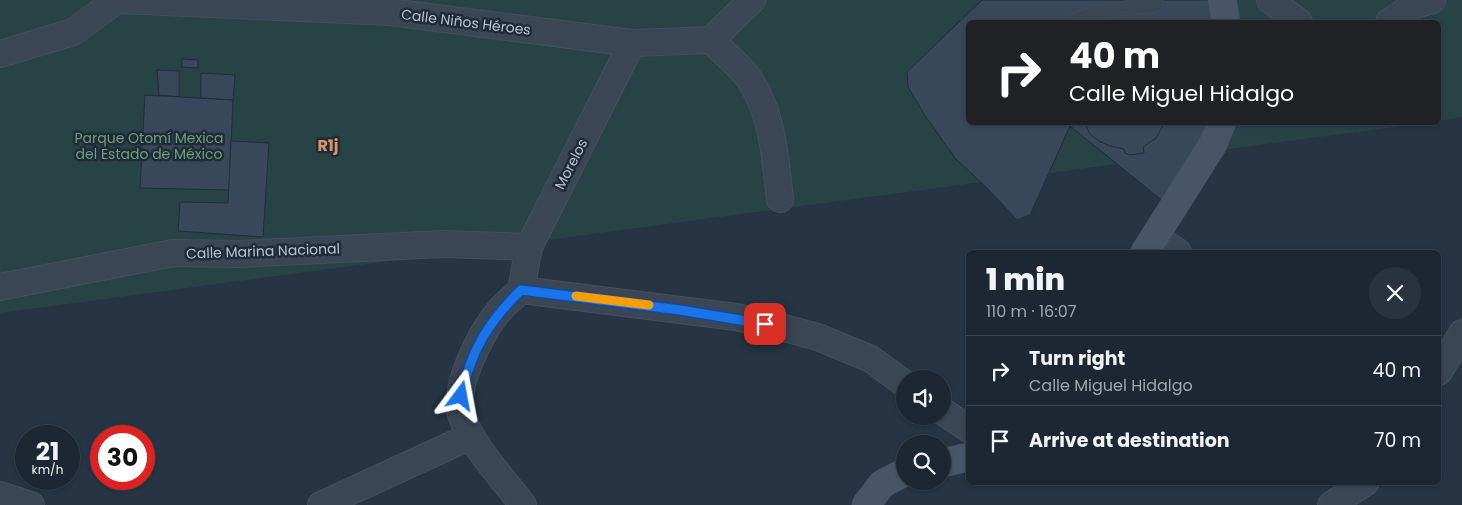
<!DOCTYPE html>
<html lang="en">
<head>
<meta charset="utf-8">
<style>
  :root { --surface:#1c2733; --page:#29333f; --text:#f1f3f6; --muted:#a0a5ac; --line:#3a444e }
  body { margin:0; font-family:Poppins,sans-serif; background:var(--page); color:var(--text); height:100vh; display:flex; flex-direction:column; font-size:19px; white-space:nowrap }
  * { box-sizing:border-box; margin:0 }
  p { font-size:16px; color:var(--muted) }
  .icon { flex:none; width:28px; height:28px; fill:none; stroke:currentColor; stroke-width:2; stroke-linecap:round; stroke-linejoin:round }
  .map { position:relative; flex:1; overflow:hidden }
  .panel { position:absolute; left:966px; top:250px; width:475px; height:235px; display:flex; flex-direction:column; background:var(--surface); border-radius:8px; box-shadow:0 1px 4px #0004,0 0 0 1px var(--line) }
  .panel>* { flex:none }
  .banner { position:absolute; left:966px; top:20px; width:475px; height:105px; border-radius:8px; box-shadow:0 1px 4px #0004,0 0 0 1px var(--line); background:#202124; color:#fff; overflow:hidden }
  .fabs { position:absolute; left:896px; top:370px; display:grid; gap:10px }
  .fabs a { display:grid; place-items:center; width:55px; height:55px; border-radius:50%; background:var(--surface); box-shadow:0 1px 4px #0004,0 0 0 1px var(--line); font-size:25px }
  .speed { position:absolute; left:15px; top:425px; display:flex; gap:10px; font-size:25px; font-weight:700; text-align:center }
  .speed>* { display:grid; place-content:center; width:65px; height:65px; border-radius:50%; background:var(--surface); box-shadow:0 1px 4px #0004,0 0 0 1px var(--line); line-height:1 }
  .speed small { font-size:12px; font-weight:400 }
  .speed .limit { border:8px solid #d22; background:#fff; color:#111 }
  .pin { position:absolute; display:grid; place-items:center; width:42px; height:42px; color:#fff; margin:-21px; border-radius:10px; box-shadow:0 2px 8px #0006 }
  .me { position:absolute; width:55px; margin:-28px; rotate:13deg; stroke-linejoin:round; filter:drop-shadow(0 0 4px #0008) }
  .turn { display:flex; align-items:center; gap:18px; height:105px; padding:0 20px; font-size:22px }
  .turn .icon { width:65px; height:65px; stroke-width:2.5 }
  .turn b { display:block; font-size:35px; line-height:42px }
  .round { display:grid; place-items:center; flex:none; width:52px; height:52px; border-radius:26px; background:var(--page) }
  .summary { display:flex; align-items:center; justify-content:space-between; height:85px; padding:0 20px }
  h1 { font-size:30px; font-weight:800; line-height:38px }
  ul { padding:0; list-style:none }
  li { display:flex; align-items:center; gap:15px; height:70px; padding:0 20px; border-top:1px solid var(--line) }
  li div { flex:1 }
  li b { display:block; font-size:19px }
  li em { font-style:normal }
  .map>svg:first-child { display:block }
</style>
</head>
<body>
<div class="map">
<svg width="1462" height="505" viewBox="0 0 1462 505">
  <rect width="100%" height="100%" fill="#263444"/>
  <polygon fill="#284345" points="0,0 1462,0 1462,117 1439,121 1439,22 969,22 969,122 1424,123 0,313"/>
  <g fill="#38485a" stroke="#212d3b">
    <polygon points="982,0 1208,0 1214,22 969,22 969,122 1211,122 1164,202 1070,126 1030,215 1017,220 988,189 955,158 926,117 908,87 907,72"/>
    <polygon points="182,59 198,60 198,68 182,67"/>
    <polygon points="157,70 179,71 179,97 159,95"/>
    <polygon points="201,73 235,75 233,100 201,98"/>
    <polygon points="145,95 233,100 229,190 140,188"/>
    <polygon points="1084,122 1165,122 1156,138 1143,147 1144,153 1130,155 1125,153 1124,149 1110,146 1099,141 1090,134"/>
    <polygon points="231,141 269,143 263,237 178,231 180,202 228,203"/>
  </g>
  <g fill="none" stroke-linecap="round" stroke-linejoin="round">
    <g stroke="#444f5d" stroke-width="15">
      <path id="service" d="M 1073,22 C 1096,9 1129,8 1154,5 L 1156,0"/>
    </g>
    <g stroke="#444f5d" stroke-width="28">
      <g id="minor">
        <polyline points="120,0 390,12 632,43 711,40 752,0"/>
        <polyline points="1270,0 1299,22"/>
        <polyline points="1389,22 1415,5 1432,0"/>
        <path d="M 711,40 C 722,52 737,63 747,76 C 773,111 775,158 780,199"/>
        <polyline points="0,54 73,32 117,0"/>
        <polyline points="1156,237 1178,252"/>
        <polyline points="0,287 173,253 239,254 443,244 529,247"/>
        <polyline points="521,290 736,317 780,327 818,337 871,359 905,384"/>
        <polyline points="521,290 529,247 632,43"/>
        <path d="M 521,290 C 514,297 505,303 499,311 C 481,332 451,390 462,417 C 474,449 502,477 523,505"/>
        <polyline points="1439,372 1462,333"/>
        <polyline points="942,411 969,429"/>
        <polyline points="0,495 31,505"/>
        <polyline points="321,505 471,436"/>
        <polyline points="1331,505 1366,482"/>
      </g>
    </g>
    <g stroke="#444f5d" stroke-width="29">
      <g id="secondary">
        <polyline points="1222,0 1226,22"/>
        <polyline points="1145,252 1213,144 1222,122"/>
        <polyline points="942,463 969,457"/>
        <polyline points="866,505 882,484 905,472"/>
      </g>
    </g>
    <use href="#service" stroke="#3b4654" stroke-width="14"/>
    <use href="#minor" stroke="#3b4654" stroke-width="26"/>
    <use href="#secondary" stroke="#485567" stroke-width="28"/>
  </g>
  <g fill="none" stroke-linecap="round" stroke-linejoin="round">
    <g stroke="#114b97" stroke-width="12">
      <path id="route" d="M 461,396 C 471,351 488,322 521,290 L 680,310 L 765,324"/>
    </g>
    <use href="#route" stroke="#1a73e8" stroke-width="9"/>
    <polyline stroke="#f59e0b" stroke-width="9" points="576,296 649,305"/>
  </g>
  <g text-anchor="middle" stroke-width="5" stroke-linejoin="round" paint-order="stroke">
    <g font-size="14" fill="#b8c1cd" stroke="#1f2b39">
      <text transform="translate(466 22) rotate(7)" y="5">Calle Niños Héroes</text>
      <text transform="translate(571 164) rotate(-63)" y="5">Morelos</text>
      <text transform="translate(263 251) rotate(-2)" y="5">Calle Marina Nacional</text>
    </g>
    <g font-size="14" fill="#6e9f78" stroke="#1f2b39">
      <text x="149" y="143">Parque Otomí Mexica<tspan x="149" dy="16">del Estado de México</tspan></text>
    </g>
    <g font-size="16" font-weight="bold" fill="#db9466" stroke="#1f2b39">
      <text x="328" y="151">R1j</text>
    </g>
  </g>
</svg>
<div class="fabs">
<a><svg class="icon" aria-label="sound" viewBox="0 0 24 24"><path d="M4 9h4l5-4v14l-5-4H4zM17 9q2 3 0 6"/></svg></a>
<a><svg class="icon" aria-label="search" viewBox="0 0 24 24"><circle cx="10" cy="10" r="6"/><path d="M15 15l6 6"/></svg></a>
</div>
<div class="speed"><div>21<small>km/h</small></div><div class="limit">30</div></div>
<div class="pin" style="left:765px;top:324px;background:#d93025"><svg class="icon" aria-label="arrive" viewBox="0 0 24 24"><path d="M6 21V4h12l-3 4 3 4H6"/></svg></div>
<svg class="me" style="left:461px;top:396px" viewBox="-20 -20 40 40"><path d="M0-17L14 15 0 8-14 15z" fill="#1a73e8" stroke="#fff" stroke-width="4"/></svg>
<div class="banner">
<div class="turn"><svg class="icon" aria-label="right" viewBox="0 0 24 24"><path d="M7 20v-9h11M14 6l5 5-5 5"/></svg><div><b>40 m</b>Calle Miguel Hidalgo</div></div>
</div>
<section class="panel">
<div class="summary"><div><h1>1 min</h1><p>110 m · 16:07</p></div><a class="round"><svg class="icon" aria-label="close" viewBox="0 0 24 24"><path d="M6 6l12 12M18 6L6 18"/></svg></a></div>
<ul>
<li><svg class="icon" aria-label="right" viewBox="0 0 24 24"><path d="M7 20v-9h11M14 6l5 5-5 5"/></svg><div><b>Turn right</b><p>Calle Miguel Hidalgo</p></div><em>40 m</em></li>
<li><svg class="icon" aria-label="arrive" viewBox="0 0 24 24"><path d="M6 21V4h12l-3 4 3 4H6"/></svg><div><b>Arrive at destination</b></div><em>70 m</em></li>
</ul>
</section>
</div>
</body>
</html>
